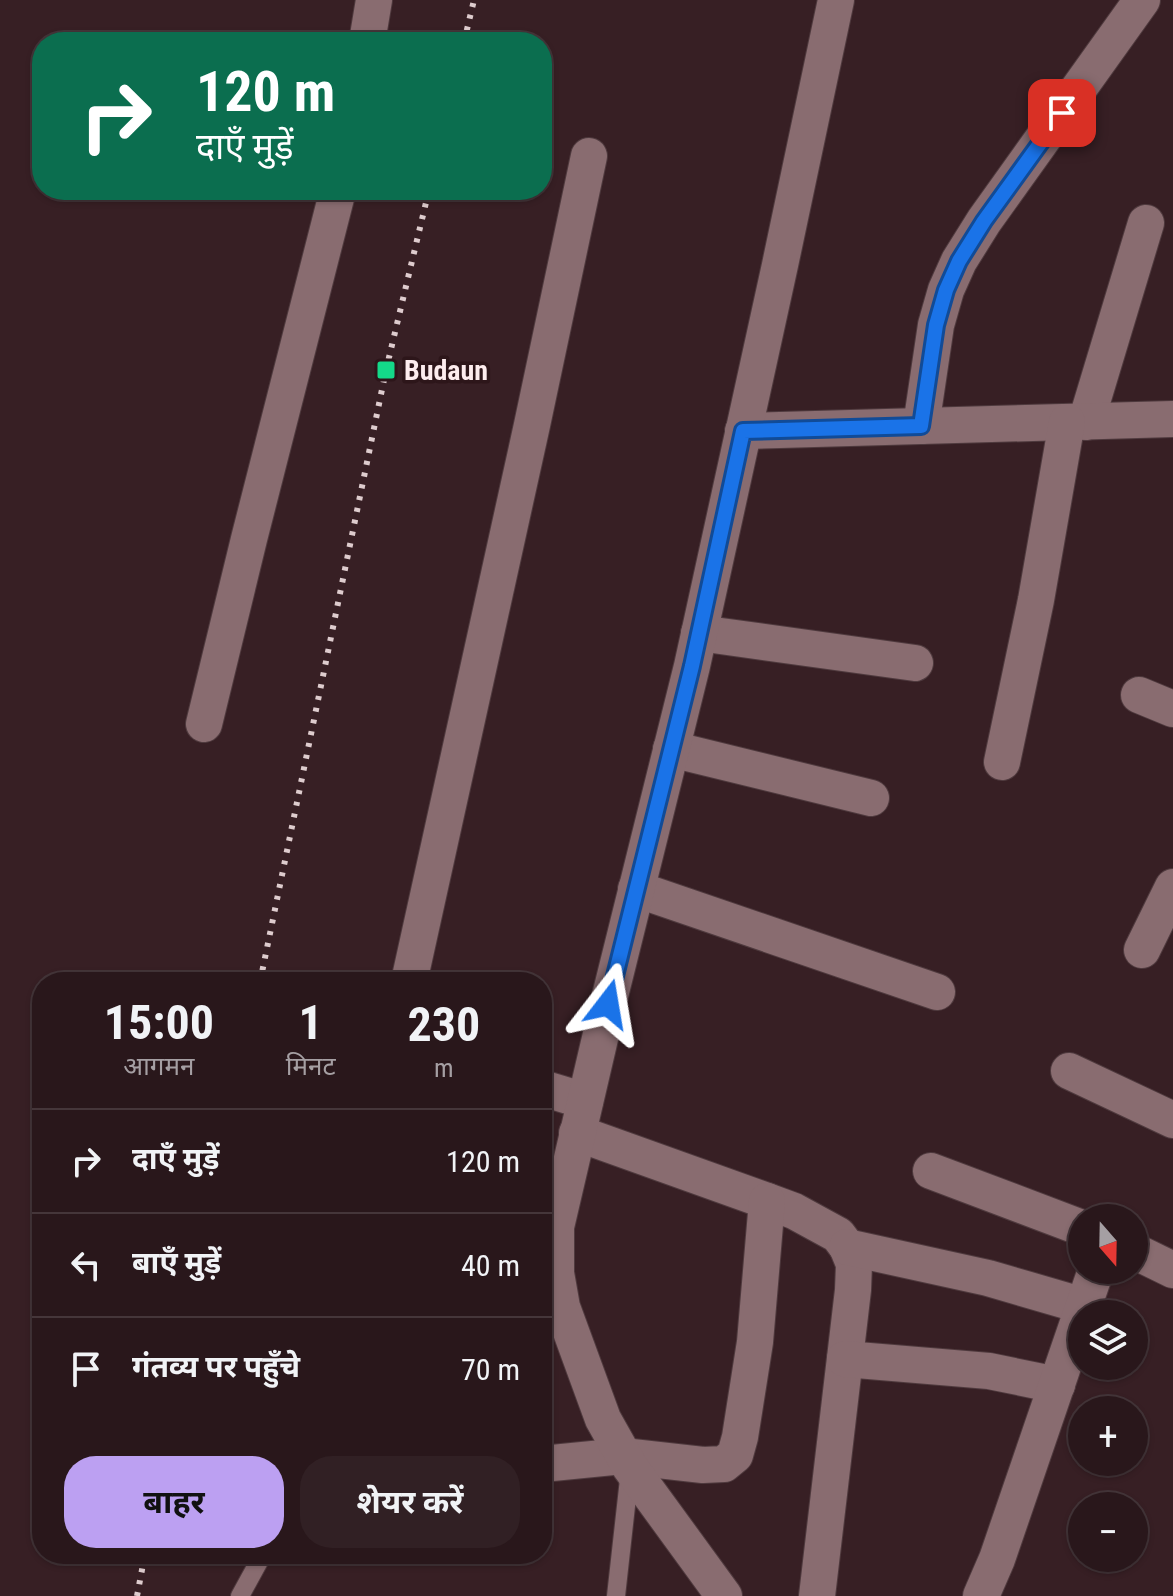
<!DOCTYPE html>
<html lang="hi">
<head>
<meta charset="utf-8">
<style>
  :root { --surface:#29171b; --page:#312024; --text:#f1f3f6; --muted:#a59fa3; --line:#45363a; --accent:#bca0f2 }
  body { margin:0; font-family:"Roboto Condensed","Noto Sans Devanagari",sans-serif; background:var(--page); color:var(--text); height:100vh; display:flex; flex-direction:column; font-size:30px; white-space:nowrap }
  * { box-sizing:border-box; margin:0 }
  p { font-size:26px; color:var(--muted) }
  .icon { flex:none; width:44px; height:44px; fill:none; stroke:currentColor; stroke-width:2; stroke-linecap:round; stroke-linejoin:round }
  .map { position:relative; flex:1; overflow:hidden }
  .sheet { position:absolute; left:32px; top:972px; width:520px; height:592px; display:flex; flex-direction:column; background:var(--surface); border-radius:32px; box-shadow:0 2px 6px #0004,0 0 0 2px var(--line) }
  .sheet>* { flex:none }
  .hud { position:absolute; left:32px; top:32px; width:520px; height:168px; border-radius:32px; box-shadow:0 2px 6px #0004,0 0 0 2px var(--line); background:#0b6e4f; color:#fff; overflow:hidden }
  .needle { width:52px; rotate:160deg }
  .tools { position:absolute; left:1068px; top:1204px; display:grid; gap:16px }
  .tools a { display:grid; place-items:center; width:80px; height:80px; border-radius:50%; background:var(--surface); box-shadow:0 2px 6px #0004,0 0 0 2px var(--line); font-size:40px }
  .pin { position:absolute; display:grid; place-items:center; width:68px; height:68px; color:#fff; margin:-34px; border-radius:16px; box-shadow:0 4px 12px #0006 }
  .me { position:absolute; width:88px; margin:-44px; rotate:14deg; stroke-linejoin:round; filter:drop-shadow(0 0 6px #0008) }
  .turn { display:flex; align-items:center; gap:28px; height:168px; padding:0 32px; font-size:36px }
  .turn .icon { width:104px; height:104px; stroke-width:2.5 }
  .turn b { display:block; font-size:56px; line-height:68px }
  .eta { display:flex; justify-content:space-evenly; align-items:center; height:136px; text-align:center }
  .eta b { font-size:48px; font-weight:700; line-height:56px }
  .action { display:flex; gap:16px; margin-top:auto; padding:16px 32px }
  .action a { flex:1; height:92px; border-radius:32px; background:var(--accent); color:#111; font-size:32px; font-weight:700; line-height:92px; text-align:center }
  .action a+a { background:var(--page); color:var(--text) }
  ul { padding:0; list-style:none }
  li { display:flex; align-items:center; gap:24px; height:104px; padding:0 32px; border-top:2px solid var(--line) }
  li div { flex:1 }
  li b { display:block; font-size:30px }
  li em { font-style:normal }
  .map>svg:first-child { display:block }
</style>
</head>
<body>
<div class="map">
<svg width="1173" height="1596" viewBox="0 0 1173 1596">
  <rect width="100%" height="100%" fill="#371f24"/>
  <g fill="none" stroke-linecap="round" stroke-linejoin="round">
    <g stroke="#4f3a3e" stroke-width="20">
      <g id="lane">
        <polyline points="542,1325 562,1307"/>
        <polyline points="240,1596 263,1554"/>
        <polyline points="616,1596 630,1470"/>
      </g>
    </g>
    <g stroke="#4f3a3e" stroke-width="38">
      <g id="street">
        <polyline points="367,42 374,0"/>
        <polyline points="1086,422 1146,223"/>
        <polyline points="921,426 936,325 946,290 959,261 984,221 1142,0"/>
        <polyline points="743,431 1173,419"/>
        <polyline points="699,633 915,663"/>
        <polyline points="1139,695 1173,709"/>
        <polyline points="204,724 249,539 338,190"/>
        <polyline points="671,749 871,798"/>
        <polyline points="1002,762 1036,600 1067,422"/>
        <polyline points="636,889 937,992"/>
        <polyline points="1142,950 1173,887"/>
        <polyline points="409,982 532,425 589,156"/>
        <polyline points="1069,1071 1173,1120"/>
        <polyline points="542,1088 585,1101"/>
        <polyline points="577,1133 767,1201 794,1211 838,1235 847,1247 854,1264 853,1290 817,1596"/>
        <polyline points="931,1171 1082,1228"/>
        <polyline points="847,1247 988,1278 1084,1306"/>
        <polyline points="1134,1251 1173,1270"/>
        <polyline points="845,1359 989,1371 1057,1385"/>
        <polyline points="542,1464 623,1456 703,1465 724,1464 735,1455 740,1437 755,1342 767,1201"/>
        <polyline points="724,1596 630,1467 603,1419 562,1307 556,1273 556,1227 608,1004 692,666 780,265 836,0"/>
        <polyline points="981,1596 997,1559 1096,1270"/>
      </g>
    </g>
    <use href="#lane" stroke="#896c70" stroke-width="18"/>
    <use href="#street" stroke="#896c70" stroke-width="36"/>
    <g stroke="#deccce" stroke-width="6" stroke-dasharray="4 8" stroke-linecap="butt">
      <polyline points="464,42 474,0"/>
      <polyline points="260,982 386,370 429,190"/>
      <polyline points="137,1596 145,1554"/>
    </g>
  </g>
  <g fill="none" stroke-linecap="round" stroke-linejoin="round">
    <g stroke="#114b97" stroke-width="20">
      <polyline id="route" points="608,1004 692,666 743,431 921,426 936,325 946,290 959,261 984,221 1062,113"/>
    </g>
    <use href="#route" stroke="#1a73e8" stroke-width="14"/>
  </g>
  <rect fill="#14d989" stroke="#2d161a" stroke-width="3" x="376" y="360" width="20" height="20" rx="4"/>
  <g text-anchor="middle" stroke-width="7" stroke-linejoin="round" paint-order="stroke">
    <g font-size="28" font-weight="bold" fill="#fdecee" stroke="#2d161a" text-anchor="start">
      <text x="404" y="380">Budaun</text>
    </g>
  </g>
</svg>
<div class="tools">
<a><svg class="needle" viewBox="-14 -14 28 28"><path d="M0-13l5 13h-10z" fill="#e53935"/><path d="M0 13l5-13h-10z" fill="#a59fa3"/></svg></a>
<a><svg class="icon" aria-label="layers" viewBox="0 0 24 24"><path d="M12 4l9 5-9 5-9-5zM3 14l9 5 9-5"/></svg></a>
<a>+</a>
<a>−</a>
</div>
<div class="pin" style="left:1062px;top:113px;background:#d93025"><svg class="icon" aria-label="arrive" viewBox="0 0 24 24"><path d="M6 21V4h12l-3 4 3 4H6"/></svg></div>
<svg class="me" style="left:608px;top:1004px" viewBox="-20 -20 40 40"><path d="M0-17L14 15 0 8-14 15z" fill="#1a73e8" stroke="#fff" stroke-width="4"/></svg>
<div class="hud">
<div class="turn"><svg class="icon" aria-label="right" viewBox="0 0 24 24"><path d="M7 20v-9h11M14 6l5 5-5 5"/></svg><div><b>120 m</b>दाएँ मुड़ें</div></div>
</div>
<section class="sheet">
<div class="eta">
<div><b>15:00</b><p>आगमन</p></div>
<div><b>1</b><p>मिनट</p></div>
<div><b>230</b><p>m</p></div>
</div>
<ul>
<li><svg class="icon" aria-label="right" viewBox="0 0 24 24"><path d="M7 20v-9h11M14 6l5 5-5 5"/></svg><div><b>दाएँ मुड़ें</b></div><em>120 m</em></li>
<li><svg class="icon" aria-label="left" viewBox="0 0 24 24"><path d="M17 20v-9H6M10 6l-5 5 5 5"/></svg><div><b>बाएँ मुड़ें</b></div><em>40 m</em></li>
<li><svg class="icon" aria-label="arrive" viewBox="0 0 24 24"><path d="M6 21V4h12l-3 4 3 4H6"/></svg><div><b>गंतव्य पर पहुँचे</b></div><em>70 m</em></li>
</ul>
<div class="action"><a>बाहर</a><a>शेयर करें</a></div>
</section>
</div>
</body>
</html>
